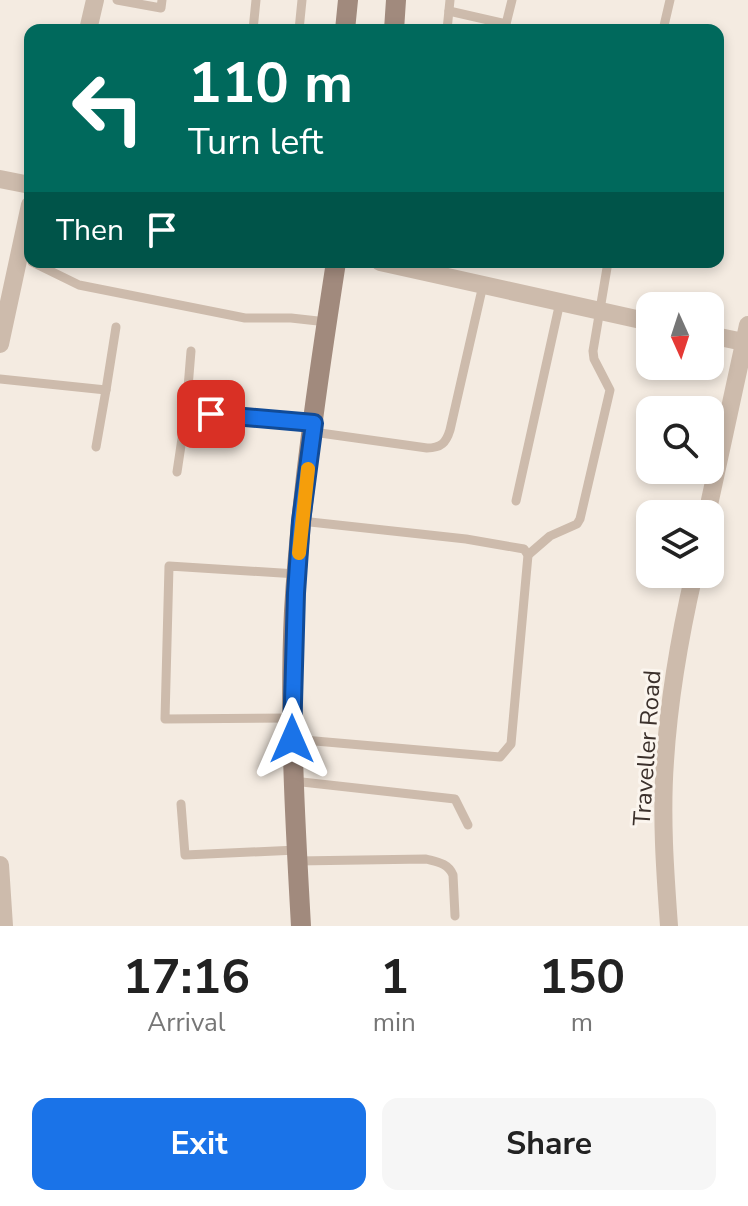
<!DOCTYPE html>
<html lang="en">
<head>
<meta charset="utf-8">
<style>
  :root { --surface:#fff; --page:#f6f6f6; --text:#222; --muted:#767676; --accent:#1a73e8 }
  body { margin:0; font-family:"Nunito Sans",sans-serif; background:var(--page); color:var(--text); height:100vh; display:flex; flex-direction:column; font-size:30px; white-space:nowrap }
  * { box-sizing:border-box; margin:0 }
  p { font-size:26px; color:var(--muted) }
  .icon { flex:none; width:44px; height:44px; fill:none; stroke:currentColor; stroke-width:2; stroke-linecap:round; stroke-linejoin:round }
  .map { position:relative; height:926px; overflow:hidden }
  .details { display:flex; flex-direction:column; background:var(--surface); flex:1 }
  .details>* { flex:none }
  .top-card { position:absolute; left:24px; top:24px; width:700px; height:244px; border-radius:16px; box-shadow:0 4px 12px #0003; background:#00695c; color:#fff; overflow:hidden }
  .needle { width:52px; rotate:177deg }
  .buttons { position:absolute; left:636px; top:292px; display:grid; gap:16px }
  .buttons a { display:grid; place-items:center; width:88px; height:88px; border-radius:16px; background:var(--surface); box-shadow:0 4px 12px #0003; font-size:40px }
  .pin { position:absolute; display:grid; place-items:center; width:68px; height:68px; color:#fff; margin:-34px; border-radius:16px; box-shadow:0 4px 12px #0006 }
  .me { position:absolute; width:88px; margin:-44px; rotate:0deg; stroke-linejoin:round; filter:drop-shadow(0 0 6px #0008) }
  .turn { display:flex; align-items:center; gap:28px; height:168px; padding:0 32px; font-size:36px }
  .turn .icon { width:104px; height:104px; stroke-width:2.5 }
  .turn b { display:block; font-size:56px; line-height:68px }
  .then { display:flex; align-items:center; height:76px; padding:0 32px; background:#0003; gap:16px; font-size:30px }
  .eta { display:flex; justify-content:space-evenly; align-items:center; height:136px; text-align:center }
  .eta b { font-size:48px; font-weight:700; line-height:56px }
  .button { display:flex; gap:16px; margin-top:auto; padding:16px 32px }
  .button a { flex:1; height:92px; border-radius:16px; background:var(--accent); color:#fff; font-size:32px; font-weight:700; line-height:92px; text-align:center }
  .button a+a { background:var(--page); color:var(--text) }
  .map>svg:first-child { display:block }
</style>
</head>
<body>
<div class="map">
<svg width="748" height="926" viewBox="0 0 748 926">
  <rect width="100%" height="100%" fill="#f4ebe1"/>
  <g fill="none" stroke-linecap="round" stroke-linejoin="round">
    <g stroke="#cdbbac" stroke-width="9">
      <polyline points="117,0 161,8 162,0"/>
      <polyline points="449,11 506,24"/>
      <polyline points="505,28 512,0"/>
      <polyline points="253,30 256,0"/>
      <polyline points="299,30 302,0"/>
      <polyline points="447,30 450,0"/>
      <polyline points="663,30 670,0"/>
      <polyline points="32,262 79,285 245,318 291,318 327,322"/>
      <polyline points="0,379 106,390 96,447"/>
      <polyline points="106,390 116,327"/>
      <polyline points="186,412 191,351"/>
      <path d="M 313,432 L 427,448 C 441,448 446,443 450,430 L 483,285"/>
      <polyline points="177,472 186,412 314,423"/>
      <polyline points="516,501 560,302"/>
      <polyline points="528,555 550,536 577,524 580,519 610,390 594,359 593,351 608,262"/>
      <polyline points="291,718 165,719 169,566 297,574"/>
      <polyline points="292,739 500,757 511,744 528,555 524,549 466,539 301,521"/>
      <polyline points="293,781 455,799 468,825"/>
      <polyline points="181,804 185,855 297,850"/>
      <path d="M 297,861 L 426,859 C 437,862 448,863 453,875 L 455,916"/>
    </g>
    <g stroke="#cdbbac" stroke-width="18">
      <polyline points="88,30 95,0"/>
      <polyline points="0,179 30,185"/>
      <polyline points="380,262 650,322"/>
      <polyline points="710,335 748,343"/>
      <polyline points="0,344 30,205"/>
      <polyline points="707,514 748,325"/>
      <polyline points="0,865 4,926"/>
      <path d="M 669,926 C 665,871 661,816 665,761 C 669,698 680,635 694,574"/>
    </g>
    <g stroke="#a18a7d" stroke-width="20">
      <polyline points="345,30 348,0"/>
      <polyline points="394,30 396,0"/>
      <path d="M 301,926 C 295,821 289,716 294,611 C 301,494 318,378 336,262"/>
    </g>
  </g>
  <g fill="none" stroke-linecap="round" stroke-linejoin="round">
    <g stroke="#114b97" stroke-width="20">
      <polyline id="route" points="211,414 314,423 301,521 296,593 292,739"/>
    </g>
    <use href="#route" stroke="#1a73e8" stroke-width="14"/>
    <polyline stroke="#f59e0b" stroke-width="14" points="299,553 308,469"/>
  </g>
  <g text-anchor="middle" stroke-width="6" stroke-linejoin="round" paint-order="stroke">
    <g font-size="24" fill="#3b302b" stroke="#fbf5ee">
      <text transform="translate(647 748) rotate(-86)" y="8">Traveller Road</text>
    </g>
  </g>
</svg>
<div class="buttons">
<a><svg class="needle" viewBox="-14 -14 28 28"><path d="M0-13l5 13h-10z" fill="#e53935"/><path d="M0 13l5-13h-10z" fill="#767676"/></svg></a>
<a><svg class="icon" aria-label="search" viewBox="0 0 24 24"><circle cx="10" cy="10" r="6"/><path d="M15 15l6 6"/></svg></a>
<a><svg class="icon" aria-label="layers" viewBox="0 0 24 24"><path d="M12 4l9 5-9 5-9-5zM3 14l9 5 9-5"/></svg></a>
</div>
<div class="pin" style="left:211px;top:414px;background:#d93025"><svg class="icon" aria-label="arrive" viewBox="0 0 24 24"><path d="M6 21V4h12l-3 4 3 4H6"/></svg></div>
<svg class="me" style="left:292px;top:739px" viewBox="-20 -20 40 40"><path d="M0-17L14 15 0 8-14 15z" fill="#1a73e8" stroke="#fff" stroke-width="4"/></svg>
<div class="top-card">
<div class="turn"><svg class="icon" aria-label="left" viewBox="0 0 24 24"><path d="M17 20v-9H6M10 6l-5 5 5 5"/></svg><div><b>110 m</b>Turn left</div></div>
<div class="then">Then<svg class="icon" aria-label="arrive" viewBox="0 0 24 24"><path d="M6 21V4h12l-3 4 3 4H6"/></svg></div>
</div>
</div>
<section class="details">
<div class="eta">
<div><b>17:16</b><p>Arrival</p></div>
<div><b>1</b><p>min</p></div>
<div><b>150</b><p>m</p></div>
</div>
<div class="button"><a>Exit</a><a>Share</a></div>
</section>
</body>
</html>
